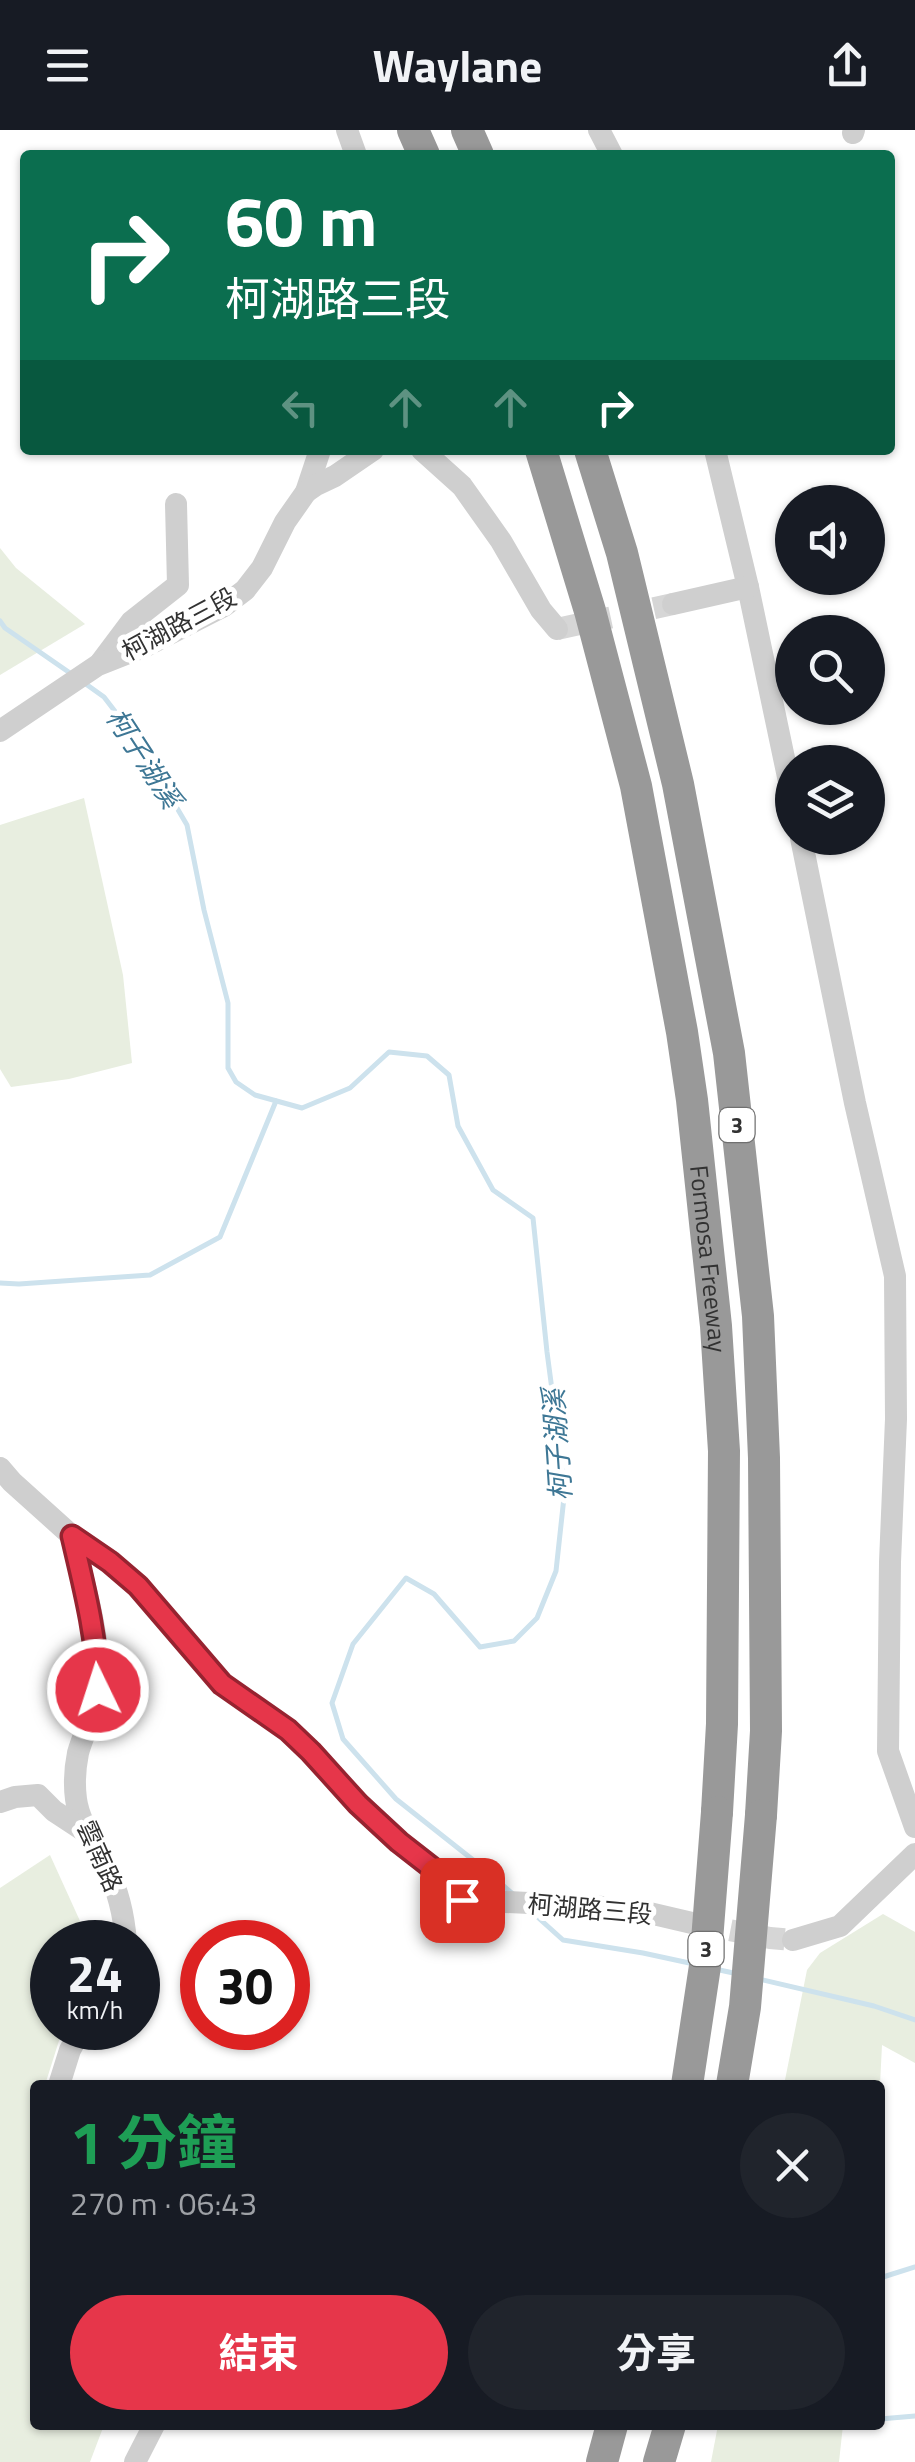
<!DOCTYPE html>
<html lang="zh-TW">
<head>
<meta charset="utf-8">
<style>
  :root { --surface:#171b24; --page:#20242c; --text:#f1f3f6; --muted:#9ea1a6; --accent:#e6364a }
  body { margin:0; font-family:"Titillium Web","Noto Sans TC",sans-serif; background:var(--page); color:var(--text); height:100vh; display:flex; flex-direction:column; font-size:38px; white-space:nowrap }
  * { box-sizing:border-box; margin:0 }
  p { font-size:32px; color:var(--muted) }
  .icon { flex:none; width:55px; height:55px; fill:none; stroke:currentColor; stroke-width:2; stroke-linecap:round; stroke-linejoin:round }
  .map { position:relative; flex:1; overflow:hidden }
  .sheet { position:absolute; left:30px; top:1950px; width:855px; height:350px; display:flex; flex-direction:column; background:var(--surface); border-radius:10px; box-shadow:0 2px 8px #0004 }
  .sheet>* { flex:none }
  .banner { position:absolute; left:20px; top:20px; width:875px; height:305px; border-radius:10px; box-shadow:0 2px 8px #0004; background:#0b6e4f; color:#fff; overflow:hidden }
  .buttons { position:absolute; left:775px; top:355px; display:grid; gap:20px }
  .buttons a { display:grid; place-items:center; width:110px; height:110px; border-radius:50%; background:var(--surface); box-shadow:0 2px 8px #0004; font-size:50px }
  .speed { position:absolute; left:30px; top:1790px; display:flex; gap:20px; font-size:50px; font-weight:700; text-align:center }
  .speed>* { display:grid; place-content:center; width:130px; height:130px; border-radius:50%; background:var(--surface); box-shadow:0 2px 8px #0004; line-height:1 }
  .speed small { font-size:25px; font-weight:400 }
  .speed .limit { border:15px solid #d22; background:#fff; color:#111 }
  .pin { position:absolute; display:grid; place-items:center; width:85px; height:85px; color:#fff; margin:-42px; border-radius:20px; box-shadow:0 5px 15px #0006 }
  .me { position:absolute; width:110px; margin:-55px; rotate:356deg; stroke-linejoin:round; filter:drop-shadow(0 0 8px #0008) }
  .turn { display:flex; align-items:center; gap:35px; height:210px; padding:0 40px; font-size:45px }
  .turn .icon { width:130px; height:130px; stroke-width:2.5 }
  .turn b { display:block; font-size:70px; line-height:85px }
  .lanes { display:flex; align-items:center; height:95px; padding:0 40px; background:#0003; justify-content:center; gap:50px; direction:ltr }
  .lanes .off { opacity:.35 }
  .round { display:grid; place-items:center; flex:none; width:105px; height:105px; border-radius:52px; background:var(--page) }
  .head { display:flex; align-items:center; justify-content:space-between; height:170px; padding:0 40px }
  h1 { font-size:60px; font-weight:700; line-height:75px; color:#1e9e55 }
  .action { display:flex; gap:20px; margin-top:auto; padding:20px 40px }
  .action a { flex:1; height:115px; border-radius:60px; background:var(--accent); color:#fff; font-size:40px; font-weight:700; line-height:115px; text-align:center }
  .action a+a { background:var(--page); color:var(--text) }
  header { display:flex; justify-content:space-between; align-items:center; height:130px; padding:0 40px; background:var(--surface); font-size:45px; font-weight:700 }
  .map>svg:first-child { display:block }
</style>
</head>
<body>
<header><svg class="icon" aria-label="menu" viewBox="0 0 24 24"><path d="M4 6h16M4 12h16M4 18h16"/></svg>Waylane<svg class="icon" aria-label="share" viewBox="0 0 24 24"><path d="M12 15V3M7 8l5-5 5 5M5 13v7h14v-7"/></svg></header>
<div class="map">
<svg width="915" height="2332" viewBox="0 0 915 2332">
  <rect width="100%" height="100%" fill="#fff"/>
  <g fill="#e8eee0">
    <polygon points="0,418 16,438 85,494 0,545"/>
    <polygon points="84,668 123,845 132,933 69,949 11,957 0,939 0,695"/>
    <path d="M 50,1725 L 85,1802 L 82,1812 L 52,1812 L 52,1898 L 63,1898 L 45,1955 L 35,1955 C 35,1968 31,1999 35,2008 L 35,2295 L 104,2295 L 90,2332 L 0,2332 L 0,1758 Z"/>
    <polygon points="883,1784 915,1802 915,1933 882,1915 880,1955 784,1955 807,1840 820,1823"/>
    <polygon points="718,2295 843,2295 839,2332 711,2332"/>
  </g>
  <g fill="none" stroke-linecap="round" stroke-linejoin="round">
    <g stroke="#cde2ed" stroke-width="5">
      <polyline points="0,491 5,498 70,543"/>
      <polyline points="83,552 104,567 137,610 187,695 204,780 228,873 228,938 236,952 255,965 302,978 350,958 389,922 427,926 449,945 458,996 493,1060 533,1088 547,1222 565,1358 556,1441 537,1488 514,1511 480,1517 434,1464 406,1448 353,1514 332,1573 343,1609 396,1669 482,1737 514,1765"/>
      <polyline points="0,1153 19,1154 150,1145 220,1107 276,971"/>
      <polyline points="533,1783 563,1810 643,1823 694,1834"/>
      <polyline points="715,1839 738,1844"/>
      <polyline points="759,1849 874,1876 915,1890"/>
      <polyline points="880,2152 883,2147 915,2137"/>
      <polyline points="880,2289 915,2286"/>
    </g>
    <g stroke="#d6d6d6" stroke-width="22" stroke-dasharray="22 11" stroke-linecap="butt">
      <polyline points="557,499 673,474"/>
      <polyline points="698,1794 770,1808 793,1810"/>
    </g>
    <g stroke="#cfcfcf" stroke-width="22">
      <polyline points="347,0 356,25"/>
      <polyline points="599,0 612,25"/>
      <polyline points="853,3 854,0"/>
      <polyline points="422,320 462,356 501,411 541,480 557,499"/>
      <polyline points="715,320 748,457 792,666"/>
      <polyline points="306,362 320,320"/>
      <polyline points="673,474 748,457"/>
      <polyline points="101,532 131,492 178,455 176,374"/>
      <polyline points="0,601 98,535 146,516 224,476 245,460 262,438 285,392 306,362 316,355 335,346 373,320"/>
      <polyline points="801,708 855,973 895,1146 896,1289 890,1432 888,1621 915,1697"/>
      <polyline points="0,1338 12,1352 72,1406 110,1432 138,1456 222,1555 288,1600 311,1622 358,1674 399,1712 440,1744 462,1770 492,1797"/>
      <path d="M 72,1406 C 84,1454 101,1506 98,1557 C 97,1580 84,1601 78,1623 C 75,1638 74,1654 76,1669 C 79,1693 97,1717 107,1739 C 119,1762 124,1786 126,1812"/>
      <polyline points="0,1672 15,1667 38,1665 54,1681 89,1704"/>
      <polyline points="462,1770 593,1776 645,1782 692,1793"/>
      <polyline points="793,1810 840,1796 915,1724"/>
      <polyline points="59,1955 70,1920 82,1898"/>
      <polyline points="135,2332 154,2295"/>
    </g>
    <g stroke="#999" stroke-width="32">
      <polyline points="413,0 424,25"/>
      <polyline points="467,0 478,25"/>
      <path id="s1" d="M 541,320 L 590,481 L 636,656 L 682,902 L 692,970 L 716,1196 L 724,1321 L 722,1594 L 717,1682"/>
      <polyline points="590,320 622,423 678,654 729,923 758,1186 764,1328 766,1601 761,1685"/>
      <polyline points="602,2332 612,2295"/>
      <polyline points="659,2332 670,2295"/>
    </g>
    <g stroke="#999" stroke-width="32">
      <polyline points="687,1955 705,1836 717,1682"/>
      <polyline points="732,1955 745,1877 761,1685"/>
    </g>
  </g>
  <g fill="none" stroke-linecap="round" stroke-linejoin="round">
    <g stroke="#962330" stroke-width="25">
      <path id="route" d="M 98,1560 C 97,1507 84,1457 72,1406 L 110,1432 L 138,1456 L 222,1554 L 288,1600 L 311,1622 L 358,1674 L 399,1712 L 440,1744 L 462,1770"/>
    </g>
    <use href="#route" stroke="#e6364a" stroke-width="18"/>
  </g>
  <g text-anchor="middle" stroke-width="10" stroke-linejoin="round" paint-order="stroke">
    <g fill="#fff" stroke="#707070" stroke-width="2.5">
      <rect x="719.5" y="978" width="35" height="34" rx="8"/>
      <rect x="688.5" y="1802" width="35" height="34" rx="8"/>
    </g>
    <g font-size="22" font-weight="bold" fill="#323232">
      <text x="737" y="1003">3</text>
      <text x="706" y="1827">3</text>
    </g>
    <g font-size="25" fill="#323232" stroke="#fff">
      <text transform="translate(179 494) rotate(-28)" y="9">柯湖路三段</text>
      <text dy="9" stroke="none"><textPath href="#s1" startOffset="828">Formosa Freeway</textPath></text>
      <text transform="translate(100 1726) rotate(66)" y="9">雲南路</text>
      <text transform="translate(590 1779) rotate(5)" y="9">柯湖路三段</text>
    </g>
    <g font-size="28" font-style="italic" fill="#3e7795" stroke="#fff">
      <text transform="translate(144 628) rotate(57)" y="10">柯子湖溪</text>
      <text transform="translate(557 1315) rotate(-94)" y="10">柯子湖溪</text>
    </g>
  </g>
</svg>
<div class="buttons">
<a><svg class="icon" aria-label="sound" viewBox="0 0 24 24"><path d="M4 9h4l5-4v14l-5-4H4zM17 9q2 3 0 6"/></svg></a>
<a><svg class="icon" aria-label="search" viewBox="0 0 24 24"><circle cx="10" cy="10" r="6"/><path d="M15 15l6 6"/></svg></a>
<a><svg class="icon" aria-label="layers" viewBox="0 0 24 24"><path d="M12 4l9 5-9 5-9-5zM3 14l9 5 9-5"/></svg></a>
</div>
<div class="speed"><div>24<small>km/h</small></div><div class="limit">30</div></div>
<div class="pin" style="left:462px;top:1770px;background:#d93025"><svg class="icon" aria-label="arrive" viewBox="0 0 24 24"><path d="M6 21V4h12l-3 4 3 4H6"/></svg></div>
<svg class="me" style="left:98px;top:1560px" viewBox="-20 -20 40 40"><circle r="17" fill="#e6364a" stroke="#fff" stroke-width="3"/><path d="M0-11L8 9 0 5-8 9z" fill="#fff"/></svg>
<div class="banner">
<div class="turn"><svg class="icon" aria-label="right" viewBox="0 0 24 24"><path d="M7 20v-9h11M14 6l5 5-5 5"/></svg><div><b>60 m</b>柯湖路三段</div></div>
<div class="lanes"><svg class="icon off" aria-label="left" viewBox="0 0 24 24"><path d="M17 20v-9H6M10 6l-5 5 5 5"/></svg><svg class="icon off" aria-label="ahead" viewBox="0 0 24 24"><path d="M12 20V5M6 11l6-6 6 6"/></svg><svg class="icon off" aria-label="ahead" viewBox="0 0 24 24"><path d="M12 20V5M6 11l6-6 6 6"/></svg><svg class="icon" aria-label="right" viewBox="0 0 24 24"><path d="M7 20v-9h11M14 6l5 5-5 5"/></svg></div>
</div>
<section class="sheet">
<div class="head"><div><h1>1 分鐘</h1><p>270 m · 06:43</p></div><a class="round"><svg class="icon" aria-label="close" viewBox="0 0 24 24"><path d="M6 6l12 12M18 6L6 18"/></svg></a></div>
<div class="action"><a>結束</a><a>分享</a></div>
</section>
</div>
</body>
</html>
